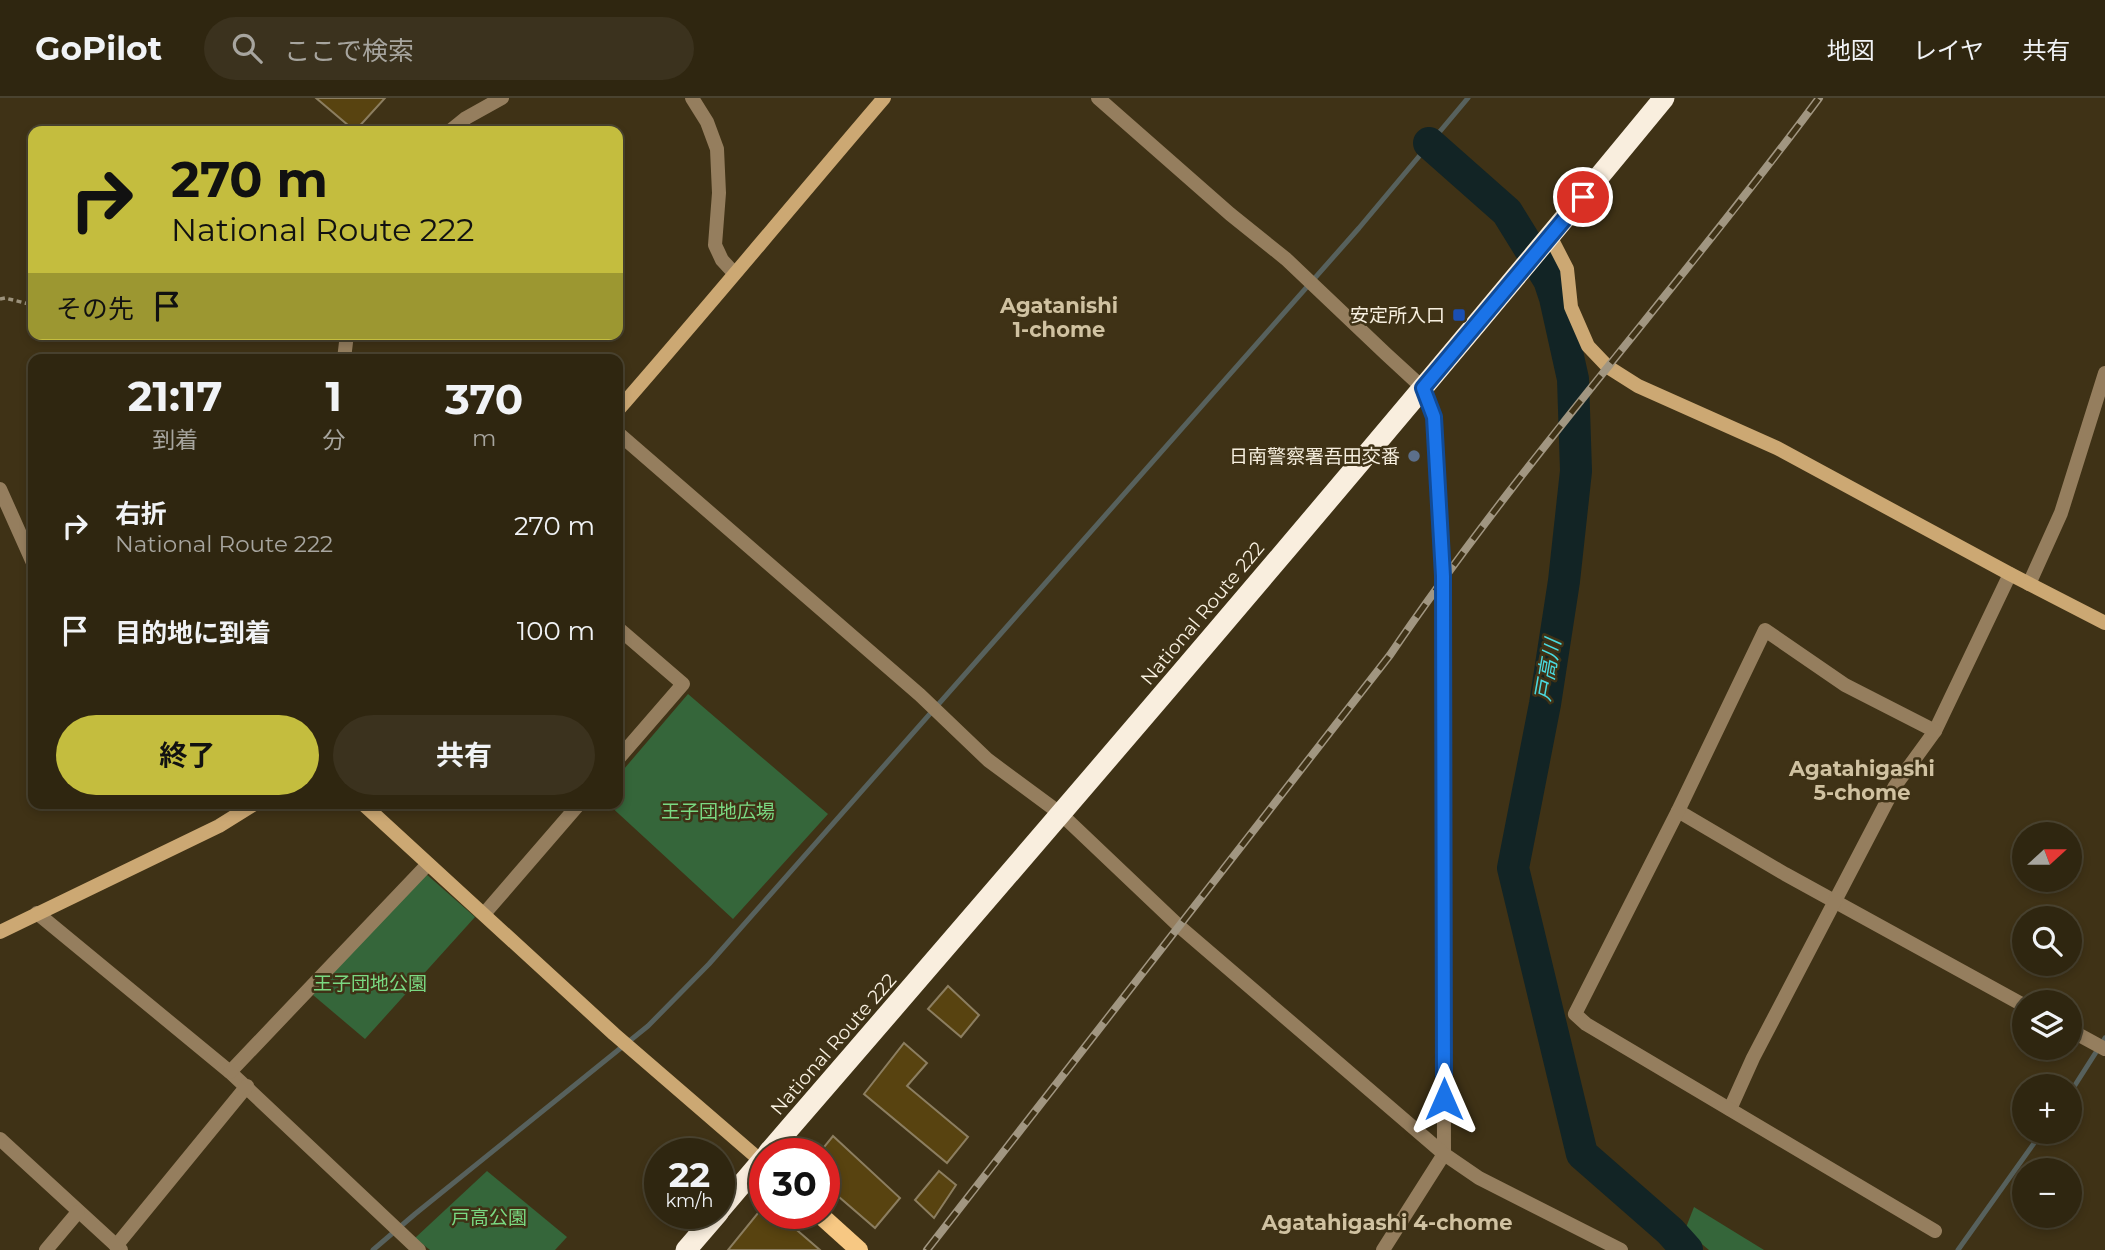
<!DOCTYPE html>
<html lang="ja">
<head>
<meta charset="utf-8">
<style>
  :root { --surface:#2f2610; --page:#3b321e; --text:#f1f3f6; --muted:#a7a59f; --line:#4a4330; --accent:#c4bd3e }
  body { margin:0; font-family:Montserrat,"Noto Sans JP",sans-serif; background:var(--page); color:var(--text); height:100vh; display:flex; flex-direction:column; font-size:26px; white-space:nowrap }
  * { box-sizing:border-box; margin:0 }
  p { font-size:23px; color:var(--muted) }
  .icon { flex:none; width:38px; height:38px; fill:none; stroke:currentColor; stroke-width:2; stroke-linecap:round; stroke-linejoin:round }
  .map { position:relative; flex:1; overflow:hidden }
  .details { position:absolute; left:28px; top:256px; width:595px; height:455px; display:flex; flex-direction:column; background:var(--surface); border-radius:14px; box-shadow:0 4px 10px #0003,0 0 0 2px var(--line) }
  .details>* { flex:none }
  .banner { position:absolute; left:28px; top:28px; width:595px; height:214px; border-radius:14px; box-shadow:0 4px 10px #0003,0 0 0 2px var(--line); background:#c4bd3e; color:#111; overflow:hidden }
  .needle { width:46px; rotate:69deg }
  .fabs { position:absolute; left:2012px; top:724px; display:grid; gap:14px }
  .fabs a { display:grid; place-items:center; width:70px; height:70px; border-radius:50%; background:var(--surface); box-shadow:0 4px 10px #0003,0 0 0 2px var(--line); font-size:35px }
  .speed { position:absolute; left:644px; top:1040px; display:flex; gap:14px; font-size:35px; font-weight:700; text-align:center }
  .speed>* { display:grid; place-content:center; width:91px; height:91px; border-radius:50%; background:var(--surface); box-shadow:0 4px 10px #0003,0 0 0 2px var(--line); line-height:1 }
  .speed small { font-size:18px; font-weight:400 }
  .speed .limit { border:10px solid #d22; background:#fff; color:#111 }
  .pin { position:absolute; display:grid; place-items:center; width:60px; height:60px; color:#fff; margin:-30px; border:4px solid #fff; border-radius:50%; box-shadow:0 2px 7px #0007 }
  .me { position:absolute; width:77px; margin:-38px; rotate:0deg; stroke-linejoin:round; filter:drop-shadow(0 0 5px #0008) }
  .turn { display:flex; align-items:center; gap:24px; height:147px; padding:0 28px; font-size:32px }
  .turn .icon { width:91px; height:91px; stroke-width:2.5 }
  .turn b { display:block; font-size:49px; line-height:60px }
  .then { display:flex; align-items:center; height:66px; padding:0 28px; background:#0003; gap:14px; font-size:26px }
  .eta { display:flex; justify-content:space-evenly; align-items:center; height:119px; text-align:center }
  .eta b { font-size:42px; font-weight:700; line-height:49px }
  .cta { display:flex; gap:14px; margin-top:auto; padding:14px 28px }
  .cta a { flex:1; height:80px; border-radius:42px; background:var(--accent); color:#111; font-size:28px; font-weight:700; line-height:80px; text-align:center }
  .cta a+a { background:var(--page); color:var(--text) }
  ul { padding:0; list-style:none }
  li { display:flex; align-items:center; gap:21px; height:105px; padding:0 28px }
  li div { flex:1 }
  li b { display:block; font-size:26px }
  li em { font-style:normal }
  header { display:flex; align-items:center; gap:42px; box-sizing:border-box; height:98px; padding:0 35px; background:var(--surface); border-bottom:2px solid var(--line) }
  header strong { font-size:33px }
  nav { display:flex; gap:38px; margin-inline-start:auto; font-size:24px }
  .search { width:490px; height:63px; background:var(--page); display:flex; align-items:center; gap:18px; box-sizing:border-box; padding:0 24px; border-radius:38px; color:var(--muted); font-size:26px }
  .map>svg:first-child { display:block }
</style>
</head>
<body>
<header>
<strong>GoPilot</strong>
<div class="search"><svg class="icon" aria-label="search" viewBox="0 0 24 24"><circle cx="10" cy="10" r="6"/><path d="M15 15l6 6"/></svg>ここで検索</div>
<nav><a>地図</a><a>レイヤ</a><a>共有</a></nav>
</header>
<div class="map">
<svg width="2105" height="1152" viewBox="0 0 2105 1152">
  <rect width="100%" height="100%" fill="#3f3216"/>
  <g fill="#35663a">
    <polygon points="688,596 828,716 733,821 607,705 618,705 618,678"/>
    <polygon points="425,775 475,819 365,941 313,897"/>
    <polygon points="487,1073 567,1139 555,1152 430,1152 415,1140"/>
    <polygon points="1694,1109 1764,1152 1709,1152 1685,1132"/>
  </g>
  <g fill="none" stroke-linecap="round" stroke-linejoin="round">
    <g stroke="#57615d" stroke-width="5">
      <polyline points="2070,995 2105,940"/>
      <polyline points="373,1152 415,1116 648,928 709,866 1359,130 1468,0"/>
      <polyline points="1958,1152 2042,1034"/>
    </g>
    <polyline stroke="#122425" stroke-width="32" points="1429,45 1507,114 1549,182 1555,200 1573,281 1576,373 1564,483 1545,606 1513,770 1582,1056 1670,1133 1687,1152"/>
  </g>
  <g fill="#584310" stroke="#8c7e60" stroke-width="2">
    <polygon points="316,0 385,0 355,33"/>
    <polygon points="948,888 979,917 961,939 928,911"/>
    <polygon points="904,945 927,965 907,988 968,1039 947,1065 864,996"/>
    <polygon points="833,1038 900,1100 875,1130 824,1086 824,1049"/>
    <polygon points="939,1073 956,1087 934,1120 915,1102"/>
    <polygon points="758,1115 777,1115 820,1152 728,1152"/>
  </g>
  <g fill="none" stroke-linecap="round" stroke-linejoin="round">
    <g stroke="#9c927c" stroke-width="3.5" stroke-dasharray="5 3.5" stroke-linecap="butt">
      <polyline points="0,201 5,200 33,207"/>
      <polyline points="270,711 280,705"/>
    </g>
    <g stroke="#957e5e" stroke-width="14">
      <polyline points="692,0 707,24 717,51 719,95 715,147 722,162 734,175"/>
      <polyline points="1098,0 1230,116 1286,161 1386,256 1423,290 1434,319 1443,478 1444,1056 1383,1152"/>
      <polyline points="450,33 466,20 502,0"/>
      <polyline points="344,261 347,236"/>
      <polyline points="618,335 920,597 988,662 1061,716 1180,829 1444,1056 1479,1080 1621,1152"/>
      <polyline points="0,391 33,465"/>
      <polyline points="2029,486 2061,415 2105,275"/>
      <polyline points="618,530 683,586 618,661"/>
      <polyline points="1678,713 1785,776 2025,908"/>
      <polyline points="37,815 230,974 419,1152"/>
      <polyline points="484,816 580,705"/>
      <polyline points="2070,932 2105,951"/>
      <polyline points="230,974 428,766"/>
      <polyline points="1730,1011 1753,960 1895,688 1935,633 2010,476"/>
      <polyline points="0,1041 121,1152"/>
      <polyline points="1935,1133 1586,926 1575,916 1678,713 1765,532 1845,587 1935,633"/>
      <polyline points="116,1148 247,988"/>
      <polyline points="46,1152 78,1114"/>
    </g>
    <g stroke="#cca873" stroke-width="14">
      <polyline points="1550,138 1567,171 1571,209 1588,248 1608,269 1638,288 1777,350 2010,476 2105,525"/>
      <path d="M 618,312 C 708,209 795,104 884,0"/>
      <polyline points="362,705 614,936 761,1063"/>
      <polyline points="0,834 219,728 256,705"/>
    </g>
    <polyline stroke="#f7c883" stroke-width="18" points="818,1115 859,1152"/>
    <g stroke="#f9eede" stroke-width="21">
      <path d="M 768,1055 C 1070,706 1371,356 1664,0"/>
      <polyline points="719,1113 765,1059"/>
      <polyline points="686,1152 718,1115"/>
    </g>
    <g stroke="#a19681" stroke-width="8">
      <path id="rail" d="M 927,1152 L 1390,557 C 1522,363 1680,188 1819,0"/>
    </g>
    <use href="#rail" stroke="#3f3216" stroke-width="5" stroke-dasharray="16" stroke-linecap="butt"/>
  </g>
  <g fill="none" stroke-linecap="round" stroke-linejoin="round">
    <g stroke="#114b97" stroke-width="18">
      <polyline id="route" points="1444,1001 1443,478 1434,319 1423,290 1583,99"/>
    </g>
    <use href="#route" stroke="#1a73e8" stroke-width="12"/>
  </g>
  <rect fill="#1a4fb4" stroke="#3f3216" stroke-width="2.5" x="1452" y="210" width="14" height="14" rx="3.5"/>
  <circle fill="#5c6f8a" stroke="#3f3216" stroke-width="2.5" cx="1414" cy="358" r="7"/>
  <g text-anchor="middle" stroke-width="5" stroke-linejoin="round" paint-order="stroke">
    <g font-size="19" fill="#f7efdf" stroke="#3f3216" text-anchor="end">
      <text x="1445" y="224">安定所入口</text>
      <text x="1400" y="365">日南警察署吾田交番</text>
    </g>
    <g font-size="19" fill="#f7efdf" stroke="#3f3216">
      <text transform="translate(1202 515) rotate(-50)" y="7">National Route 222</text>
      <text transform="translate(833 946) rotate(-49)" y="7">National Route 222</text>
    </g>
    <g font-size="19" fill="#7ad982" stroke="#3f3216">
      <text x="718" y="720">王子団地広場</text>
      <text x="370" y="892">王子団地公園</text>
      <text x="489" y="1126">戸高公園</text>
    </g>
    <g font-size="21" font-weight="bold" fill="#d0c2a1" stroke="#3f3216">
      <text x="1059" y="215">Agatanishi<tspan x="1059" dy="24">1-chome</tspan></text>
      <text x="1862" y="678">Agatahigashi<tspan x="1862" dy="24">5-chome</tspan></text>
      <text x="1387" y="1132">Agatahigashi 4-chome</text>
    </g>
    <g font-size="21" font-style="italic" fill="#4adae0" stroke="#3f3216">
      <text transform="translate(1548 572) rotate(-80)" y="7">戸高川</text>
    </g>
  </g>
</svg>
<div class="fabs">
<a><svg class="needle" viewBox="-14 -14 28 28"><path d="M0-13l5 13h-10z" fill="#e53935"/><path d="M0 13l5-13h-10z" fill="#a7a59f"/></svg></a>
<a><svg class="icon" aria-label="search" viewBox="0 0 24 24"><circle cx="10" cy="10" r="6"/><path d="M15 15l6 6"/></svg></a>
<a><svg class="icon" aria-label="layers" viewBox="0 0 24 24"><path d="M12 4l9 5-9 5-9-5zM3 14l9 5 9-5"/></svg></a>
<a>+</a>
<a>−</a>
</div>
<div class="speed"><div>22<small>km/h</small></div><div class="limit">30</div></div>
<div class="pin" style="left:1583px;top:99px;background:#d93025"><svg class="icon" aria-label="arrive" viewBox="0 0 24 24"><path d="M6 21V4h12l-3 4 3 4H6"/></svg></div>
<svg class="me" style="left:1444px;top:1001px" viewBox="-20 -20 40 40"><path d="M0-17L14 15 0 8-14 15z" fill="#1a73e8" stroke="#fff" stroke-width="4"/></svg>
<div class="banner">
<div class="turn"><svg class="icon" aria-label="right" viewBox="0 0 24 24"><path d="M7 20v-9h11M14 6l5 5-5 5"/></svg><div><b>270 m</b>National Route 222</div></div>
<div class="then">その先<svg class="icon" aria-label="arrive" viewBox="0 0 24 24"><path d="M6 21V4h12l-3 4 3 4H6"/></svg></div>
</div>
<section class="details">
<div class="eta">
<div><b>21:17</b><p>到着</p></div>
<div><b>1</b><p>分</p></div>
<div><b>370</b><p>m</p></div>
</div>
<ul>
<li><svg class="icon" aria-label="right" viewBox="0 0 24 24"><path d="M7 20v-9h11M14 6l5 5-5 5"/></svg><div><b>右折</b><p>National Route 222</p></div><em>270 m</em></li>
<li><svg class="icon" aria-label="arrive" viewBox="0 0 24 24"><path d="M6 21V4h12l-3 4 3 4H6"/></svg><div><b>目的地に到着</b></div><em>100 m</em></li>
</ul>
<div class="cta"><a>終了</a><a>共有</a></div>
</section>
</div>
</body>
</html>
